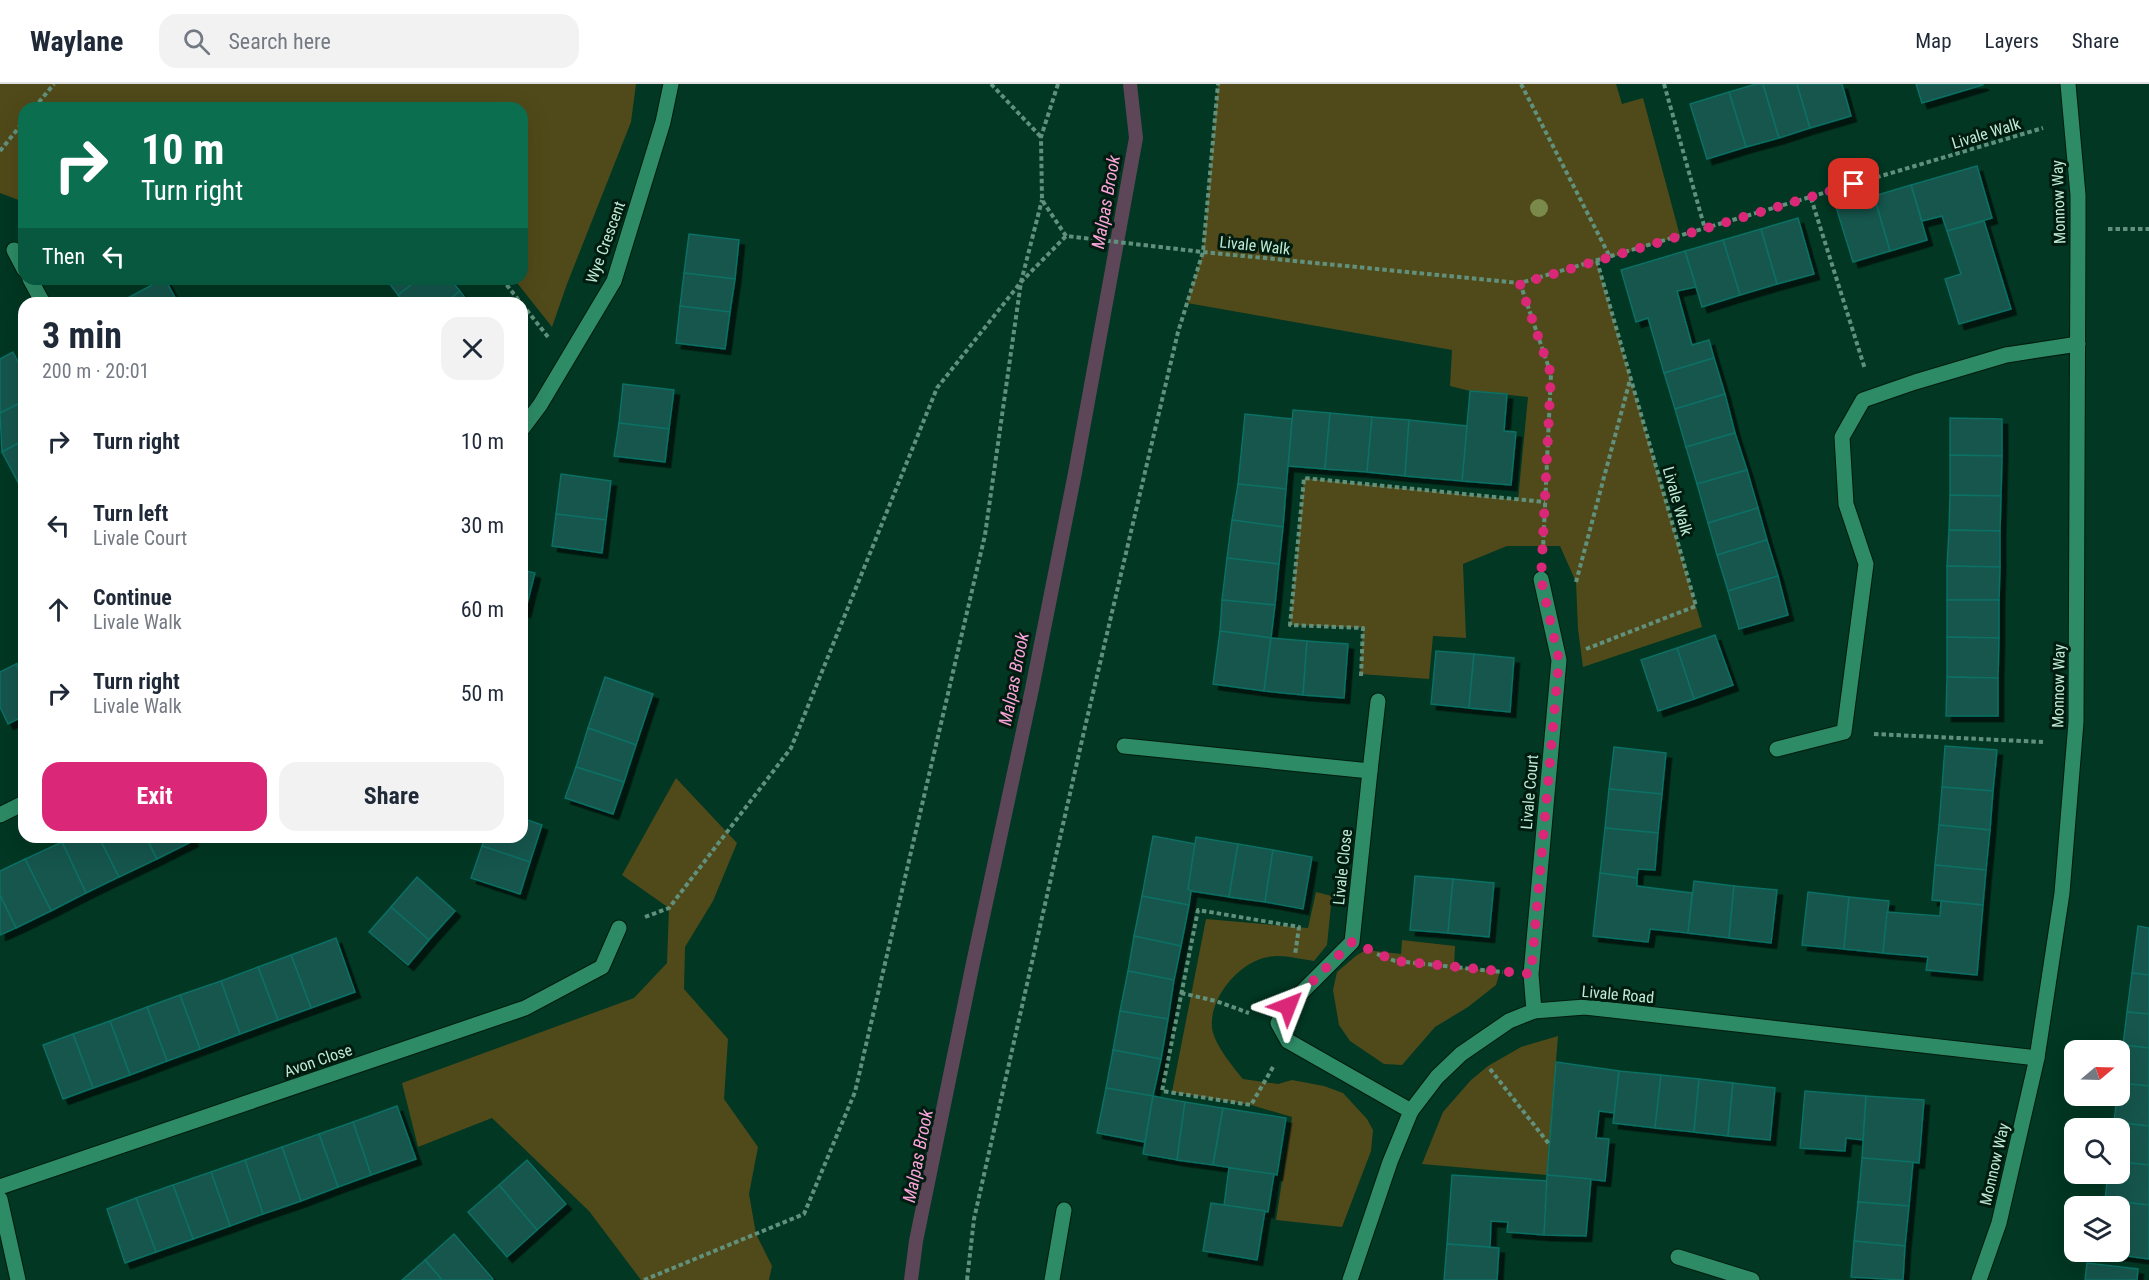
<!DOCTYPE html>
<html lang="en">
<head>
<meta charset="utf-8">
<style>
  :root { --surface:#fff; --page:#f2f2f3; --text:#1f2937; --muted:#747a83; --line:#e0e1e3; --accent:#db2777 }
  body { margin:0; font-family:"Roboto Condensed",sans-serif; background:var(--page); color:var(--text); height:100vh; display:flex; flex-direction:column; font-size:22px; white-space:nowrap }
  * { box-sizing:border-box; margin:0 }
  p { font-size:20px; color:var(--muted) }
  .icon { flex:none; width:33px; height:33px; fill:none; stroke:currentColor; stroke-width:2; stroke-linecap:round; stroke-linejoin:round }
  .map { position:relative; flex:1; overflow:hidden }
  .details { position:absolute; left:18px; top:213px; width:510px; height:546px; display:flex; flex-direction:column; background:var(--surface); border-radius:18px; box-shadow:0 6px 24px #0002 }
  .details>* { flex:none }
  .hud { position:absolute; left:18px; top:18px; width:510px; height:183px; border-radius:18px; box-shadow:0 6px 24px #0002; background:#0b6e4f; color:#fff; overflow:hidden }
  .needle { width:39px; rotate:71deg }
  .buttons { position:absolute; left:2064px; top:956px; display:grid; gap:12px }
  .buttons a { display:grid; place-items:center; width:66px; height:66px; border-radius:12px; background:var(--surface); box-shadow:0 6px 24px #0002; font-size:30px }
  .pin { position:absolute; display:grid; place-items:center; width:51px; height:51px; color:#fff; margin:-26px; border-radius:12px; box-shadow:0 3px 9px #0006 }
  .me { position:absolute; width:66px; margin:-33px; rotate:45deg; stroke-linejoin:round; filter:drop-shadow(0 0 4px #0008) }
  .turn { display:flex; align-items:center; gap:21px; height:126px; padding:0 24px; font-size:27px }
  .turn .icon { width:78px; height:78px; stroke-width:2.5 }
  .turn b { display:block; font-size:42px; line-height:51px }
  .then { display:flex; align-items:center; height:57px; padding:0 24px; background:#0003; gap:12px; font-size:22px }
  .round { display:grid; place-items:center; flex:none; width:63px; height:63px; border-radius:18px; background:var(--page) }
  .summary { display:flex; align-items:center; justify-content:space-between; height:102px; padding:0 24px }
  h1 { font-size:36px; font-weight:700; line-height:45px }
  .cta { display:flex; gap:12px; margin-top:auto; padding:12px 24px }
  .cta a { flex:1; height:69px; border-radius:18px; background:var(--accent); color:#fff; font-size:24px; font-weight:700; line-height:69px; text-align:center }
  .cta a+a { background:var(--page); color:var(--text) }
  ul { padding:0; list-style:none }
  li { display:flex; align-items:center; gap:18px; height:84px; padding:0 24px }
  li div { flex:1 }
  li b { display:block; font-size:22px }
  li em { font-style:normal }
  header { display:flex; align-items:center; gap:36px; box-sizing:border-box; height:84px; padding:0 30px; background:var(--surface); border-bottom:2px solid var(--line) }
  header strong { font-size:28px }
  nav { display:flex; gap:33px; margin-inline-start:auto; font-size:21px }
  .search { width:420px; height:54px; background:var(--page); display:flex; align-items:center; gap:15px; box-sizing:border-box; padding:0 21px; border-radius:18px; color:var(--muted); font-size:22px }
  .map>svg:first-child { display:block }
</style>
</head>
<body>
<header>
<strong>Waylane</strong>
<div class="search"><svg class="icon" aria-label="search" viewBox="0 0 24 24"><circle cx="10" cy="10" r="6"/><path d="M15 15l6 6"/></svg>Search here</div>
<nav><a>Map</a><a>Layers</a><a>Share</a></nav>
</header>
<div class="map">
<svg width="2149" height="1196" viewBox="0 0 2149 1196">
  <defs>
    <filter id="shadow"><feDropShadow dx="5.5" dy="5.5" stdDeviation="0" flood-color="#0009"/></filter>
  </defs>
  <rect width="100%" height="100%" fill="#013723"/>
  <g fill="#504a1a">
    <polygon points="0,0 636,0 631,38 567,200 552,243 514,195 522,195 522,24 24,24 24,118 0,109"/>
    <polygon points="1218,0 1616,0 1622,20 1643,14 1680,152 1597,178 1702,543 1583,583 1578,545 1576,498 1560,462 1507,462 1463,480 1466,554 1433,552 1429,595 1360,590 1363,544 1290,541 1304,394 1518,416 1528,313 1470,307 1450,302 1452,266 1187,219 1203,168"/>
    <polygon points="676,694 737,759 713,817 685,863 684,905 728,955 724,1015 758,1063 749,1110 756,1150 772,1182 769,1196 641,1196 589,1127 492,1034 418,1063 402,999 634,914 667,879 669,824 622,791"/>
    <path d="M 1316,808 L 1332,812 L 1327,861 L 1314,877 C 1299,875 1282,870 1268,873 C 1239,878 1209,914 1212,944 C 1214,960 1233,983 1243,995 L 1278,1000 L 1292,996 L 1324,1002 L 1343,1009 L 1367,1035 L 1373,1046 L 1371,1067 L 1342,1143 L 1276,1136 L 1292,1033 L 1251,1021 L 1172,1008 L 1206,835 L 1308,844 Z"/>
    <polygon points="1402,856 1455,862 1454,883 1500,887 1496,901 1468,923 1435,943 1402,981 1384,980 1350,957 1339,941 1333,906 1337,888 1357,871 1366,866 1401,870"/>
    <polygon points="1558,952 1547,1091 1422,1080 1443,1028 1471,996 1488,982 1521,963"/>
  </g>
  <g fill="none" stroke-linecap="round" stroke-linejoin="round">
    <polyline stroke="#5c4658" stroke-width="14" points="911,1196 916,1157 973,879 1032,605 1075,389 1136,54 1130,0"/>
  </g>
  <g fill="#18574e" stroke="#086f64" stroke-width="1.5" filter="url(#shadow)">
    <polygon points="1756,0 1763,0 1779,54 1746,63 1729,8"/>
    <polygon points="1763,0 1797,0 1810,44 1779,54"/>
    <polygon points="1797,0 1842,0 1851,32 1810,44"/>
    <polygon points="1916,0 1982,0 1983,1 1922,19"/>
    <polygon points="1729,8 1746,63 1707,75 1690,20"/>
    <polygon points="1977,82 1992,134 1947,147 1942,132 1922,137 1911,101"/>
    <polygon points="1911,101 1927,156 1890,167 1874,112"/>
    <polygon points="1874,112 1890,167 1853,178 1836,123"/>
    <polygon points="1798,134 1814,190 1777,200 1761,145"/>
    <polygon points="1984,137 2011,225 1959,240 1945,195 1961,190 1947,147"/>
    <polygon points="1761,145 1777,200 1740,211 1723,156"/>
    <polygon points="689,150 739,156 735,195 684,189"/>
    <polygon points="1723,156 1740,211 1702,223 1685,167"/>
    <polygon points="1685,167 1696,203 1677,207 1692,261 1709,256 1714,274 1664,289 1648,234 1636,238 1621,186"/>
    <polygon points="684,189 735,195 730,228 680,222"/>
    <polygon points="163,195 165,195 178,219 120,218"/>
    <polygon points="386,195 419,195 398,211"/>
    <polygon points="419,195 450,195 460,207 445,219 405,219 398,211"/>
    <polygon points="460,207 469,219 445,219"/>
    <polygon points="680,222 730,228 725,265 676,259"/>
    <polygon points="13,268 24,289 24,317 0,329 0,275"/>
    <polygon points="1714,274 1725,310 1675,325 1664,289"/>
    <polygon points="623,300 674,306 669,345 619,339"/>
    <polygon points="1470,307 1507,310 1504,347 1516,348 1511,401 1462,397"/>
    <polygon points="1725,310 1735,349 1686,363 1675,325"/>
    <polygon points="24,317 24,356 2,368 0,329"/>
    <polygon points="1293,326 1330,329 1325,385 1288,382"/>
    <polygon points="1330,329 1372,333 1367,388 1325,385"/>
    <polygon points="1245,330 1292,335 1286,405 1238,400"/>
    <polygon points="1372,333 1409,336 1405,392 1367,388"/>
    <polygon points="1950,334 2002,335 2002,372 1950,371"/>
    <polygon points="1409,336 1467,342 1462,397 1405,392"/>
    <polygon points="619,339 669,345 665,378 614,372"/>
    <polygon points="1735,349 1747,386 1697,400 1686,363"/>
    <polygon points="24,356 24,402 21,404 2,368"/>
    <polygon points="1950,371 2002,372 2001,412 1950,411"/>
    <polygon points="1747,386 1758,424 1708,439 1697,400"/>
    <polygon points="561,390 611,397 606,436 556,430"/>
    <polygon points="1238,400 1286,405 1283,443 1232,436"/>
    <polygon points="1950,411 2001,412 2000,447 1949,446"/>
    <polygon points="1758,424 1767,456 1717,471 1708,439"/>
    <polygon points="556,430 606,436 602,469 552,462"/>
    <polygon points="1232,436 1283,443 1279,480 1227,474"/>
    <polygon points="1949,446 2000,447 2000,483 1947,482"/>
    <polygon points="1767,456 1778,492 1728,507 1717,471"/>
    <polygon points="1227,474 1279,480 1275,521 1222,516"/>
    <polygon points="1947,482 2000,483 1999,516 1947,516"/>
    <polygon points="522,486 535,489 525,528 522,527"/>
    <polygon points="1778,492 1788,531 1739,545 1728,507"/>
    <polygon points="1222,516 1275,521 1271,554 1220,547"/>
    <polygon points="1947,516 1999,516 1999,554 1947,553"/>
    <polygon points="1220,547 1271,554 1264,607 1213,600"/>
    <polygon points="1715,551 1733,601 1694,615 1677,564"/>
    <polygon points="1947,553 1999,554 1998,594 1947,593"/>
    <polygon points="1271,554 1307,557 1303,611 1264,607"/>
    <polygon points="1307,557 1348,560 1344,614 1303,611"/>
    <polygon points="1677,564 1694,615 1658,627 1641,576"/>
    <polygon points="1436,567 1474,570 1469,624 1431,620"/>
    <polygon points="1474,570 1514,574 1510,628 1469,624"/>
    <polygon points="24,576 24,597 16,580"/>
    <polygon points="16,580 24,597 24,632 8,640 0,623 0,588"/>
    <polygon points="605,593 653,610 636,661 588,644"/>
    <polygon points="1947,593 1998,594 1998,632 1946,632"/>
    <polygon points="588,644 636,661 624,698 576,683"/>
    <polygon points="1945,662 1997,666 1993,707 1942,703"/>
    <polygon points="1614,663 1666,669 1662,710 1609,705"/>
    <polygon points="576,683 624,698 613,730 565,714"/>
    <polygon points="1942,703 1993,707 1990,746 1939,741"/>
    <polygon points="1609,705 1662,710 1658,749 1605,744"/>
    <polygon points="522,734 542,741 530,778 482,762 485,753 522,753"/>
    <polygon points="1939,741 1990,746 1986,786 1935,781"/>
    <polygon points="1605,744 1658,749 1655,786 1638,785 1637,794 1600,789"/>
    <polygon points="1153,752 1196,760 1188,805 1191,807 1189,821 1142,812"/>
    <polygon points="71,753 99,753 119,793 86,809 62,758"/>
    <polygon points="99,753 146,753 157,775 119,793"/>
    <polygon points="146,753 191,753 193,757 157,775"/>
    <polygon points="1196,753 1238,760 1229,813 1191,807 1188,805"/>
    <polygon points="62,758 86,809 51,827 25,775"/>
    <polygon points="1238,760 1273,766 1265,818 1229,813"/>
    <polygon points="482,762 530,778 520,810 471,794"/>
    <polygon points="1273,766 1312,773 1303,825 1265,818"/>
    <polygon points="25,775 51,827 16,844 0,811 0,787"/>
    <polygon points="1935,781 1986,786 1983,821 1932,816"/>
    <polygon points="1600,789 1637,794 1637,802 1692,809 1688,849 1650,845 1648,858 1593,852"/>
    <polygon points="1415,792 1453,795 1448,849 1410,846"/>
    <polygon points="417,793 455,827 429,856 391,823"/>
    <polygon points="1453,795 1494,799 1489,853 1448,849"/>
    <polygon points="1694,797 1734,802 1729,854 1688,849"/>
    <polygon points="1734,802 1777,806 1771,859 1729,854"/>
    <polygon points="1808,808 1849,813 1844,865 1802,861"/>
    <polygon points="0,811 16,844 0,851"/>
    <polygon points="1142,812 1189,821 1181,862 1134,852"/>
    <polygon points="1849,813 1889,817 1883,869 1844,865"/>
    <polygon points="1941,817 1983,821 1977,891 1926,886 1928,873 1883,869 1887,828 1940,832"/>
    <polygon points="391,823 429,856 408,881 369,848"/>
    <polygon points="2138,842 2149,844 2149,891 2132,889"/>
    <polygon points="1134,852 1181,862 1174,896 1128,887"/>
    <polygon points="336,854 355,908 311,924 291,871"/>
    <polygon points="291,871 311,924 278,936 258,883"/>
    <polygon points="258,883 278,936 240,950 221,897"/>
    <polygon points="1128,887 1174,896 1168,935 1120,927"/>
    <polygon points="2132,889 2149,891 2149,930 2127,928"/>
    <polygon points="221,897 240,950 200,965 180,911"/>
    <polygon points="180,911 200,965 167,977 147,923"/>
    <polygon points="147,923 167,977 130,991 110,937"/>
    <polygon points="1120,927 1168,935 1161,975 1113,966"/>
    <polygon points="2127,928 2149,930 2149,964 2123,961"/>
    <polygon points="110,937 130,991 93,1004 73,950"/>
    <polygon points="73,950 93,1004 63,1015 43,961"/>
    <polygon points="2123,961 2149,964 2149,1002 2120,999"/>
    <polygon points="1113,966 1161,975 1153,1012 1106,1004"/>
    <polygon points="1556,978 1619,987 1614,1029 1599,1027 1596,1054 1609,1055 1605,1097 1547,1091"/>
    <polygon points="1619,987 1661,991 1655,1044 1613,1039"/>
    <polygon points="1661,991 1699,995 1694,1048 1655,1044"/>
    <polygon points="1699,995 1733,999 1728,1052 1694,1048"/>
    <polygon points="1733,999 1775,1004 1770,1056 1728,1052"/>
    <polygon points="2120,999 2149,1002 2149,1042 2114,1038 2117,1011 2120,1011"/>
    <polygon points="1106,1004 1153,1012 1145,1058 1097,1049"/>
    <polygon points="1805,1007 1866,1012 1863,1056 1846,1054 1845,1067 1800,1064"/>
    <polygon points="1153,1012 1185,1018 1177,1076 1143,1070"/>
    <polygon points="1866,1012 1924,1016 1919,1079 1862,1074"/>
    <polygon points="1185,1018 1223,1024 1213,1081 1177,1076"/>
    <polygon points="397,1022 416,1075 371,1091 353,1038"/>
    <polygon points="1223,1024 1286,1034 1277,1091 1213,1081"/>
    <polygon points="353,1038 371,1091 338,1103 319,1050"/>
    <polygon points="2114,1038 2149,1042 2149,1081 2120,1078 2120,1044 2113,1044"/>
    <polygon points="319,1050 338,1103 301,1117 282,1063"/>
    <polygon points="282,1063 301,1117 263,1130 245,1076"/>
    <polygon points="1862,1074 1913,1078 1909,1122 1858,1118"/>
    <polygon points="245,1076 263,1130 230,1142 211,1088"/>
    <polygon points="527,1076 566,1120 537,1146 499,1101"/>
    <polygon points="2120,1078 2149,1081 2149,1121 2105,1116 2108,1089 2120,1089"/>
    <polygon points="1229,1084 1274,1090 1268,1128 1224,1121"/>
    <polygon points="211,1088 230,1142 193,1155 173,1101"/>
    <polygon points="1452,1091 1548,1097 1544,1151 1507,1148 1508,1138 1491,1137 1490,1163 1447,1160"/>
    <polygon points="1547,1091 1591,1095 1586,1152 1544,1151"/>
    <polygon points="173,1101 193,1155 156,1168 136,1114"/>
    <polygon points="499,1101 537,1146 507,1173 468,1128"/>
    <polygon points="136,1114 156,1168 125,1179 107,1125"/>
    <polygon points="2105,1116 2149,1121 2149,1175 2097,1168 2120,1167 2120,1122 2104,1122"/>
    <polygon points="1858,1118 1909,1122 1905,1162 1854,1157"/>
    <polygon points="1211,1119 1265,1127 1257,1176 1203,1167"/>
    <polygon points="454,1150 493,1195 492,1196 442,1196 425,1176"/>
    <polygon points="1854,1157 1905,1162 1903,1196 1851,1193"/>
    <polygon points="1447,1160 1499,1164 1497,1196 1444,1196"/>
    <polygon points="425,1176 442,1196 402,1196"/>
    <polygon points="2087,1179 2138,1185 2137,1196 2085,1196"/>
  </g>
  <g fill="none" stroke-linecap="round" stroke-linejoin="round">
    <g stroke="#001b0f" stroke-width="17">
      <g id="minor">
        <polyline points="14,166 24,185"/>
        <polyline points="30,195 43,219"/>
        <polyline points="522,345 540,321 614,197 663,38 671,0"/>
        <polyline points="1124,662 1370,687 1352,858 1288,922 1278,939 1288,957 1411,1027"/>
        <polyline points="1777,665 1844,648 1866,480 1846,420 1842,353 1863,316 1915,298 2006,271 2078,260"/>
        <polyline points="1370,687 1378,617"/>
        <polyline points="0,731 24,719"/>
        <polyline points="1534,927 1531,890 1559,576 1541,495"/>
        <polyline points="0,1103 525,924 602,883 619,844"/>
        <polyline points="0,1115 18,1196"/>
        <polyline points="1678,1173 1752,1196"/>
        <polyline points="1052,1196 1064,1126"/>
        <polyline points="1350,1196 1390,1078 1411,1027 1437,993 1461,970 1509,937 1534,927 1585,923 2037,974"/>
        <polyline points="1979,1196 1999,1139 2037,974 2062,809 2076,638 2078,145 2078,111 2068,0"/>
      </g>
    </g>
    <g stroke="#61917c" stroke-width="4" stroke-dasharray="4.5 3" stroke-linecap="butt">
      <polyline points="991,0 1041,53"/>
      <polyline points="1058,0 1041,53 1042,116 1066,152 1203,168 1520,199 2043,44"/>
      <polyline points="1521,0 1610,173"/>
      <polyline points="1664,0 1705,145"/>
      <polyline points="34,24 54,0"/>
      <polyline points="0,67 24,37"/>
      <polyline points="1811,114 1865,285"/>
      <polyline points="2108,145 2149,145"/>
      <polyline points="502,195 521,219"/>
      <polyline points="1520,199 1551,290 1543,466"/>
      <polyline points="522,220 548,253"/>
      <polyline points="1576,498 1630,296"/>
      <polyline points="1586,565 1696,522 1597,177"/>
      <polyline points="1361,592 1363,544 1290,541 1304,394 1545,418"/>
      <polyline points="1874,650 2043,658"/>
      <polyline points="645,833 669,824 791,664 937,304 1021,198 1066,152"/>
      <polyline points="1377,870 1395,877 1503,888"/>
      <polyline points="1181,909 1216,917 1249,929"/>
      <polyline points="1273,983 1251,1021 1162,1007 1198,826 1299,843 1295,871"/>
      <polyline points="1490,985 1549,1060"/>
      <polyline points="644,1196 804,1130 855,1008 985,451 1021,198 1042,116"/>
      <polyline points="967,1196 974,1135 1085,643 1178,248 1203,168 1218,0"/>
    </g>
    <use href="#minor" stroke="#2d8b65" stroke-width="15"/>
  </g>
  <circle fill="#798a4a" cx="1539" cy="124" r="9"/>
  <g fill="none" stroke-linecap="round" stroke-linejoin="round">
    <polyline stroke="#db2777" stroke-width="10" stroke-dasharray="0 18" points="1288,922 1352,858 1395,877 1531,890 1559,576 1541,495 1551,290 1520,200 1854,100"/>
  </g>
  <g text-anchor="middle" stroke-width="6" stroke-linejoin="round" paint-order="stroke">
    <g font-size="16" fill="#bfead3" stroke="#001b0f">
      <text transform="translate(1986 49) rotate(-17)" y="6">Livale Walk</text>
      <text transform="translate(2058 118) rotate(-92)" y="6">Monnow Way</text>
      <text transform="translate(605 158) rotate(-70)" y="6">Wye Crescent</text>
      <text transform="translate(1255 161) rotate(6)" y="6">Livale Walk</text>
      <text transform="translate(1678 417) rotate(74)" y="6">Livale Walk</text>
      <text transform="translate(2058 602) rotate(-89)" y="6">Monnow Way</text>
      <text transform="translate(1529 708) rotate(-85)" y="6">Livale Court</text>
      <text transform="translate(1342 783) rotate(-84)" y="6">Livale Close</text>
      <text transform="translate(1618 910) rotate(5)" y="6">Livale Road</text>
      <text transform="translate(318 976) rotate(-19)" y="6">Avon Close</text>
      <text transform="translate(1994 1080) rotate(-77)" y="6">Monnow Way</text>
    </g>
    <g font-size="18" font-style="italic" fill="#fca3da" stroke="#001b0f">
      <text transform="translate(1106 118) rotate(-80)" y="6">Malpas Brook</text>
      <text transform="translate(1014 595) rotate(-79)" y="6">Malpas Brook</text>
      <text transform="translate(918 1072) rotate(-79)" y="6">Malpas Brook</text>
    </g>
  </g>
</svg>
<div class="buttons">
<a><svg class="needle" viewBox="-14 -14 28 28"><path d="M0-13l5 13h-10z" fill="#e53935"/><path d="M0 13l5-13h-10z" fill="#747a83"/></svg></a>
<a><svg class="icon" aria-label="search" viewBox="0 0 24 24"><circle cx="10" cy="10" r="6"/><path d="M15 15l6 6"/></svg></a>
<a><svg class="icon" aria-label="layers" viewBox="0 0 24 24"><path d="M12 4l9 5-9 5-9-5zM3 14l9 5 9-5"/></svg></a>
</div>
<div class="pin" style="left:1854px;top:100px;background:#d93025"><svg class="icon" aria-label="arrive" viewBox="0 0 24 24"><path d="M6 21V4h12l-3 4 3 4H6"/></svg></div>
<svg class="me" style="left:1288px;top:922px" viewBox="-20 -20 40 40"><path d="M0-17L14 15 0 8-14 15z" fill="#db2777" stroke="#fff" stroke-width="4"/></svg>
<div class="hud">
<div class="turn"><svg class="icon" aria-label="right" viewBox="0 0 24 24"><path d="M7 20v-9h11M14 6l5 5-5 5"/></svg><div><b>10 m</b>Turn right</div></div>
<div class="then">Then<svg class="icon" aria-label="left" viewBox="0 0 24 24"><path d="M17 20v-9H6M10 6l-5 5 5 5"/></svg></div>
</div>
<section class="details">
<div class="summary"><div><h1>3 min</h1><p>200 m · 20:01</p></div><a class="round"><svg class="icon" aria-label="close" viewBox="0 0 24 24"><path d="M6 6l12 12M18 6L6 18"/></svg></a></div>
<ul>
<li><svg class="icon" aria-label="right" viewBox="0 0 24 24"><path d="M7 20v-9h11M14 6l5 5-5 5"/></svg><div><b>Turn right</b></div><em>10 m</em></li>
<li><svg class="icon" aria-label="left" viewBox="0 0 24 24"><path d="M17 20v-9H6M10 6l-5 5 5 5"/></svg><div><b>Turn left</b><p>Livale Court</p></div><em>30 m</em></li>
<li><svg class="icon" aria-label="ahead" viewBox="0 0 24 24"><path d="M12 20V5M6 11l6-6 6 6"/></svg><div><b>Continue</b><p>Livale Walk</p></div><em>60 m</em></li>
<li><svg class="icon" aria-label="right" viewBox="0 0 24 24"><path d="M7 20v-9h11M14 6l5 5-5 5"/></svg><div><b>Turn right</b><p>Livale Walk</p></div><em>50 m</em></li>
</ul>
<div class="cta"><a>Exit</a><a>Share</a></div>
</section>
</div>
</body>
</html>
